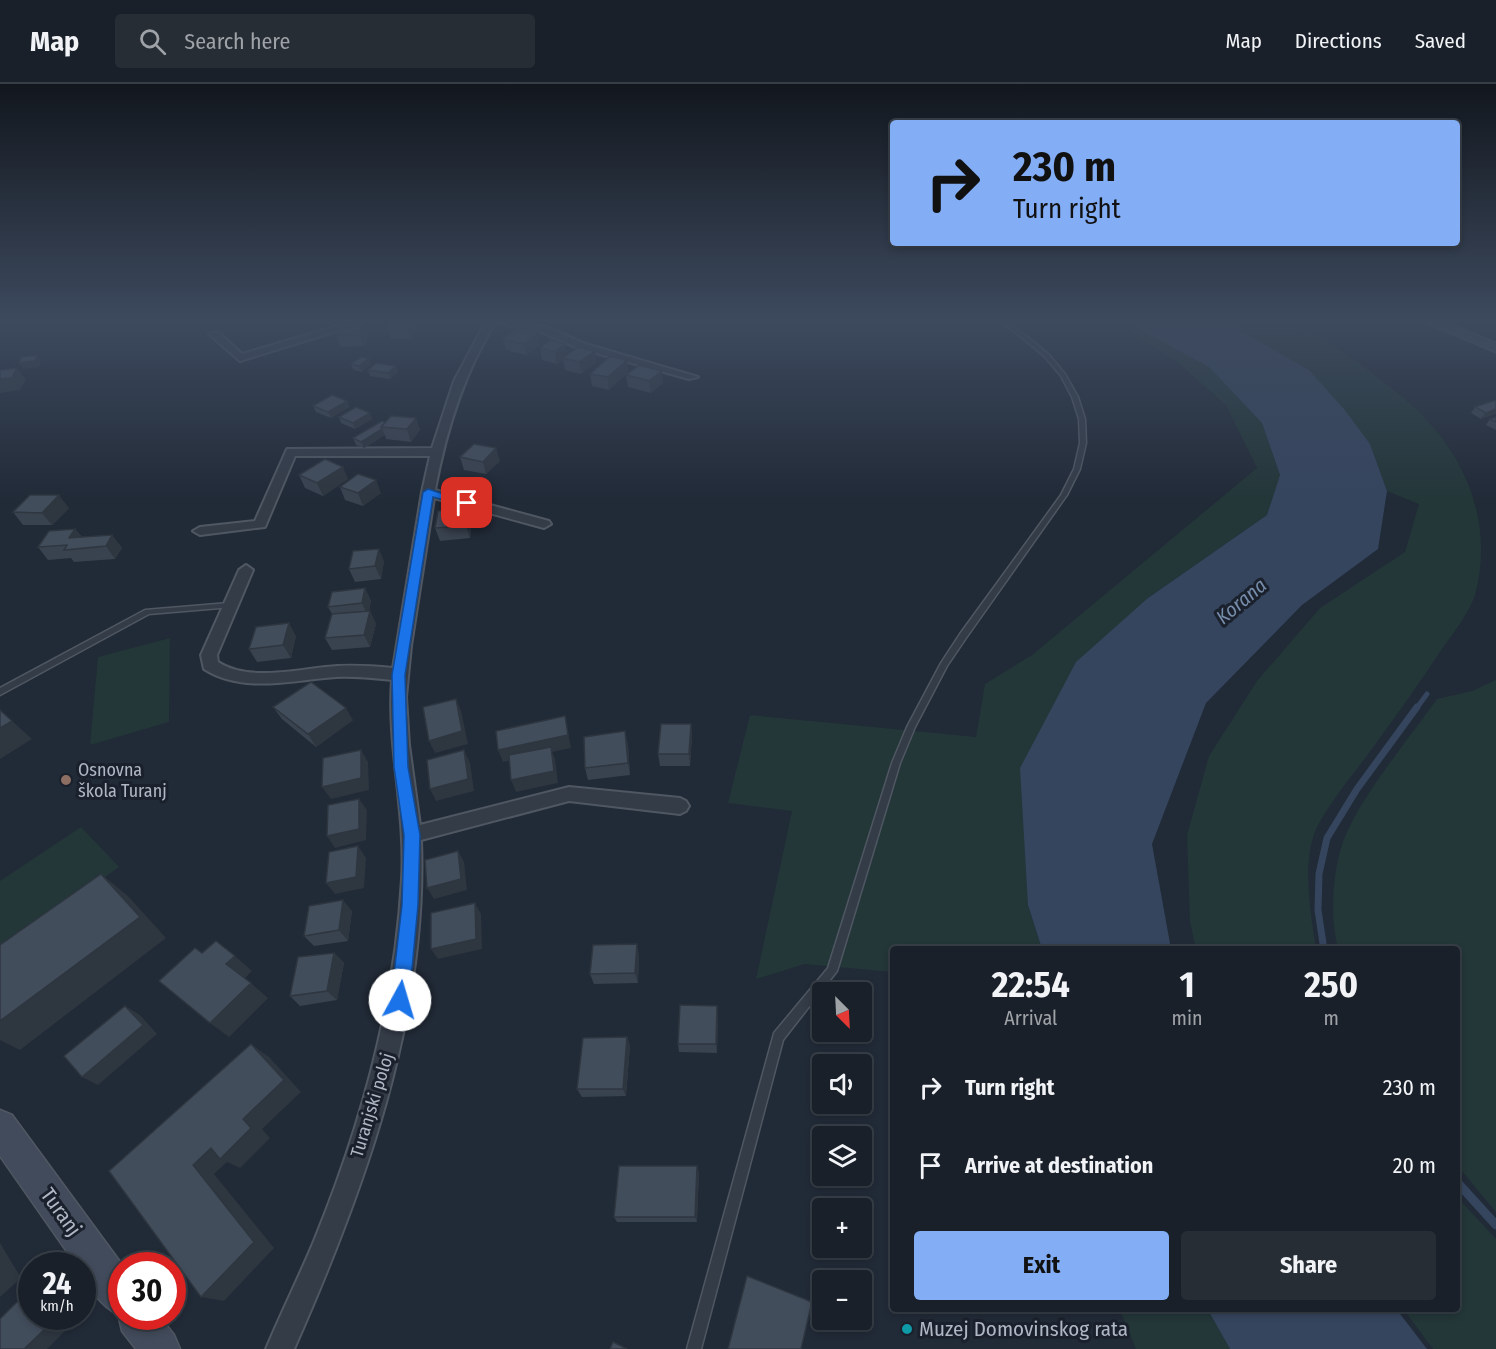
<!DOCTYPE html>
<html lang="en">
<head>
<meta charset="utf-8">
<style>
  :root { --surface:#192029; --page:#262d35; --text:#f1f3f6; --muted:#9fa3a8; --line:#373e46; --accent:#83adf5 }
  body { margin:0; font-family:"Fira Sans Condensed",sans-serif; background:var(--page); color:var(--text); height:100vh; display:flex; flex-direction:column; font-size:22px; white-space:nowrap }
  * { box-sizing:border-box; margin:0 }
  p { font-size:20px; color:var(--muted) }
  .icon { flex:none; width:33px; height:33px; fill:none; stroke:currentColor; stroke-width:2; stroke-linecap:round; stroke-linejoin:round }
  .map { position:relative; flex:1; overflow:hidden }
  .sheet { position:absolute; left:890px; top:862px; width:570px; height:366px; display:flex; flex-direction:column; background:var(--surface); border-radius:6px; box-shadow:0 3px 9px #0003,0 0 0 2px var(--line) }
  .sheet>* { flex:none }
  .guide { position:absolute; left:890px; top:36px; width:570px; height:126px; border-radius:6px; box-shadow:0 3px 9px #0003,0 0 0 2px var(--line); background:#83adf5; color:#111; overflow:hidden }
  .needle { width:39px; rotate:156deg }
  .controls { position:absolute; left:812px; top:898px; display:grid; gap:12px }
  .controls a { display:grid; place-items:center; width:60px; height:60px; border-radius:6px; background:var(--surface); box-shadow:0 3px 9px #0003,0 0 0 2px var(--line); font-size:30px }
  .speed { position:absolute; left:18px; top:1168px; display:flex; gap:12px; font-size:30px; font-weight:700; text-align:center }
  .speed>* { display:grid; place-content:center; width:78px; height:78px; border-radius:50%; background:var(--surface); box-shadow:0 3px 9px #0003,0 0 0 2px var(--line); line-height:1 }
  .speed small { font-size:15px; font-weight:400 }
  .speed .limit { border:9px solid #d22; background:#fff; color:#111 }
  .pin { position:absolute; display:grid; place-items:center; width:51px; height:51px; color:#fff; margin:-26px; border-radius:12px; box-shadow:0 3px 9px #0006 }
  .me { position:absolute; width:66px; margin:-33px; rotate:6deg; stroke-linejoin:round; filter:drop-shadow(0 0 4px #0008) }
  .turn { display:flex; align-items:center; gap:21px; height:126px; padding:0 24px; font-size:27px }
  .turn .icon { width:78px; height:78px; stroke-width:2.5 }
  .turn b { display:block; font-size:42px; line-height:51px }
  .eta { display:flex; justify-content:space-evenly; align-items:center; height:102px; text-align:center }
  .eta b { font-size:36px; font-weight:700; line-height:42px }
  .button { display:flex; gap:12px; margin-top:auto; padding:12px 24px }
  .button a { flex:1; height:69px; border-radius:6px; background:var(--accent); color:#111; font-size:24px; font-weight:700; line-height:69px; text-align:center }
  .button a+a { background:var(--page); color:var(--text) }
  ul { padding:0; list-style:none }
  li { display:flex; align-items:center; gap:18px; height:78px; padding:0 24px }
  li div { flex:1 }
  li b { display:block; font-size:22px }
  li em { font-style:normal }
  header { display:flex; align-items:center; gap:36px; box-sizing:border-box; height:84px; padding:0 30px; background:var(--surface); border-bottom:2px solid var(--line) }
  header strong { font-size:28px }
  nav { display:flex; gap:33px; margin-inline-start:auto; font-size:21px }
  .search { width:420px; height:54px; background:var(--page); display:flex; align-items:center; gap:15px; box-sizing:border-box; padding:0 21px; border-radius:6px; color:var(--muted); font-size:22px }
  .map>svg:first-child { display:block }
</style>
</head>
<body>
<header>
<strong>Map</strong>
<div class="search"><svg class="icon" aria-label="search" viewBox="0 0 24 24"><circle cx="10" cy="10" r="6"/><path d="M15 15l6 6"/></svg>Search here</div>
<nav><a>Map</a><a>Directions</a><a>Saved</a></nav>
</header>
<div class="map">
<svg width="1496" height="1265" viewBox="0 0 1496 1265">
  <rect width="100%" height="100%" fill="#212a37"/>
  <g fill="#233638">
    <polygon points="1111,239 1128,239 1209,283 1262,339 1280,391 1267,431 1148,514 1028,821 1042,865 892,866 892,888 805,880 756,895 792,727 728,719 750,631 976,653 985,600 1032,571 1257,384 1226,321 1174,275"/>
    <path d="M 1227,239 C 1246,239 1268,236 1286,239 C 1314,243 1378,293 1401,312 C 1461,360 1496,434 1475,511 C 1469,529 1455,547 1444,562 C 1419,600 1393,636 1366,673 C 1351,693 1324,726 1315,748 C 1302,781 1311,832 1316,865 L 1196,865 L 1190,838 L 1187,751 L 1209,672 L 1257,597 L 1320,524 L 1405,468 L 1419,420 L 1387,407 L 1370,360 L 1309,286 Z"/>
    <polygon points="170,554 169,638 90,661 98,573"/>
    <path d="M 1496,596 L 1496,1128 L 1457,1081 L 1456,866 L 1338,865 C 1330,834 1332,792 1342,761 C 1357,716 1409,655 1437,615 L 1472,607 Z"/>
    <polygon points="81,743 119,783 0,867 0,797"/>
    <polygon points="1457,1113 1496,1155 1496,1265 1433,1265 1404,1226 1456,1226"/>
    <polygon points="1120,1226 1208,1226 1230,1265 1136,1265"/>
  </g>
  <g fill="#35455e">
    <polygon points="1128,239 1227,239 1309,286 1344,325 1370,360 1387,407 1378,465 1302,521 1206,619 1152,760 1171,865 1042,865 1028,821 1020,684 1076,578 1148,514 1267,431 1280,391 1262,339 1209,283"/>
    <polygon points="1208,1226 1397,1226 1427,1265 1230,1265"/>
  </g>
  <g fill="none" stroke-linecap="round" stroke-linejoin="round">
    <polyline stroke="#35455e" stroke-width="5" points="1416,625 1427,610"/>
    <polyline stroke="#35455e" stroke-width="7" points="1324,866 1318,826 1319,790 1327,754 1357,705 1417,623"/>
    <polyline stroke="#35455e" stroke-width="9" points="1456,1097 1496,1141"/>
    <g stroke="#4f5762" stroke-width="3">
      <g id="lane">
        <polygon points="1002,239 1007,239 1029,254 1049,271 1065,290 1078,313 1085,335 1086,359 1080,385 1067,411 966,554 947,582 915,643 900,679 837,887 783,956 701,1265 687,1265 773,953 774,949 828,884 892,679 907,643 941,579 960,550 1061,411 1074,385 1080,359 1079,335 1072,313 1061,292 1045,273 1025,256"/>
        <polygon points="229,519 232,519 233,521 232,523 149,530 0,611 0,604 145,526"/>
      </g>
    </g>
    <g stroke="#4f5762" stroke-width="4">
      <g id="street">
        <polygon points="347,239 363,239 240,277 209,250 218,248 242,270"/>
        <path d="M 485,239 L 495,239 C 463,291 446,347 435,406 L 549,437 L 551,440 L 544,444 L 434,414 L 411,562 L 406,613 L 409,661 L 420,741 L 569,703 L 680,714 L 686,717 L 689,722 L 686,727 L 680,730 L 569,717 L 421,756 C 428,932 364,1107 294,1265 L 266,1265 C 281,1229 299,1193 314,1157 C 361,1042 395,919 402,795 C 406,728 387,663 392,596 C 373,594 355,592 336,593 C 293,596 243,610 204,585 L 201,571 L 239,486 L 246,481 L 253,486 L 217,571 L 218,578 C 250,599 301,584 337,582 C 356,581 374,582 393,584 L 422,408 L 430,372 L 295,372 L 265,443 L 200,451 L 193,447 L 200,443 L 255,437 L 287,365 L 432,364 L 454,297 Z"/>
        <polygon points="498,239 547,243 586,260 698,293 689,295 578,264 541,248"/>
      </g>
    </g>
    <g stroke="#4f5762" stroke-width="3">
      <g id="secondary">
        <polygon points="1427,239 1447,239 1496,259 1496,268"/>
        <path d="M 0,1026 L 12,1031 L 123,1182 L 122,1233 L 160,1233 L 174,1251 L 180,1265 L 136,1265 L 122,1247 L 118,1230 C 103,1224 82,1198 82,1182 L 77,1182 L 0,1072 Z"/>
      </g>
    </g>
    <use href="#lane" fill="#343c48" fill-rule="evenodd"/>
    <use href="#street" fill="#343c48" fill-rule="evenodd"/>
    <use href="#secondary" fill="#424b5b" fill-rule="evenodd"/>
  </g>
  <g fill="#39424f">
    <polygon points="389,239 414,239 416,245 411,255 391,255 387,244"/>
    <polygon points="363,243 367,255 364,262 341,263 336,251"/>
    <polygon points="503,255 540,261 527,271 506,266"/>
    <polygon points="540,264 567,271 595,267 596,279 581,290 565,286 563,276 557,280 542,276"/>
    <polygon points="627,276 628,288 609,306 592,302 590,290"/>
    <polygon points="351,280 371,280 362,288 353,286"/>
    <polygon points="396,282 398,288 390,295 370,292 368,286"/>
    <polygon points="626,291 663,299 651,309 628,303"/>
    <polygon points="1496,316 1481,335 1471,329 1475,323"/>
    <polygon points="347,317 349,323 331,334 316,328 313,322"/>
    <polygon points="370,329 372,335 355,345 341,339 339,333"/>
    <polygon points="1496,333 1496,346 1486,341 1490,335"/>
    <polygon points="416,334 420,346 411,358 386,355 385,351 364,364 356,361 353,354 385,338"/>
    <polygon points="460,373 500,377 486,390 464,386"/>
    <polygon points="299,391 348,395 323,412 305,404"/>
    <polygon points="340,403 381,409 363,422 345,416"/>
    <polygon points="69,424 52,441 23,441 13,428"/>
    <polygon points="468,424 472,437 470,454 440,457 435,444"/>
    <polygon points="75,445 82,453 112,451 122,464 115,475 74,478 71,474 48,476 38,463"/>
    <polygon points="384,477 381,495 355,498 349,485"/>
    <polygon points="365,504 371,517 369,527 370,527 376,540 370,563 332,566 325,554 332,530 328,523"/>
    <polygon points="296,552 291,574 257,578 249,565"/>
    <polygon points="273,623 353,636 316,663 282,635"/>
    <polygon points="691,640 692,652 690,682 660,682 658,670"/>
    <polygon points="628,660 630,691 588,696 585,684"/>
    <polygon points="352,827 348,857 314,862 304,852"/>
    <polygon points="334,869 344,879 337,916 300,922 290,912"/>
    <polygon points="639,870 638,899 594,900 590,890"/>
    <polygon points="718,931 717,969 679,968 678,960"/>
    <polygon points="627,953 630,962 626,1012 582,1013 577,1005"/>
    <polygon points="699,1088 697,1138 617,1138 614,1133"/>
  </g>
  <g fill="#2e3640">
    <polygon points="409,239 414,239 416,245 411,255 407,243"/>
    <polygon points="363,243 367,255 364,262 359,250"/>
    <polygon points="538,249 540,261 527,271 524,260"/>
    <polygon points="565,260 568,272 563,274 563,276 557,280 555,268"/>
    <polygon points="595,267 596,279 581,290 579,278"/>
    <polygon points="37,271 41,277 39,283 23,285 19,279"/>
    <polygon points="369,274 371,280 362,288 359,282"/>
    <polygon points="627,276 628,288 609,306 608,293"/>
    <polygon points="396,282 398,288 390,295 388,289"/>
    <polygon points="17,284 26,296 20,306 0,309 0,295"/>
    <polygon points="662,287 663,299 651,309 649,297"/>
    <polygon points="347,317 349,323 331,334 328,328"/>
    <polygon points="1496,325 1496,330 1481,335 1486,329"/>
    <polygon points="370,329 372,335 355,345 353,339"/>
    <polygon points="416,334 420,346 411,358 407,345"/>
    <polygon points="382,345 385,351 364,364 361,358"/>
    <polygon points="496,364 500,377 486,390 483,378"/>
    <polygon points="343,383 348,395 323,412 317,399"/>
    <polygon points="376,396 381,409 363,422 358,409"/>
    <polygon points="59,411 69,424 52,441 42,429"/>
    <polygon points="468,424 472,437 470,454 466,442"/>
    <polygon points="75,445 85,457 69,454"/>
    <polygon points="112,451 122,464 115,475 106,462"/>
    <polygon points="379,465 384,477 381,495 375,482"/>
    <polygon points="365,504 371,517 368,532 362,519"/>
    <polygon points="370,527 376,540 370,563 364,551"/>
    <polygon points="289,539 296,552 291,574 283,561"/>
    <polygon points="456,615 461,627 468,660 435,669 429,657"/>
    <polygon points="346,624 353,636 316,663 308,650"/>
    <polygon points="0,626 32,655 0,675"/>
    <polygon points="565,632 571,664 552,668 555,675 558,699 516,708 511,696 552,668 503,678 498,666"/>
    <polygon points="691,640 692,652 690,682 689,670"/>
    <polygon points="625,647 628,660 630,691 628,679"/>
    <polygon points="361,666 368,678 369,706 331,715 322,703"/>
    <polygon points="464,666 470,679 474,707 436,717 430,705"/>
    <polygon points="359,715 367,726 366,756 335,764 327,752"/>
    <polygon points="358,762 366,774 364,804 335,810 326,799"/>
    <polygon points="458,767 464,778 467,806 434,815 427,804"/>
    <polygon points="101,790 128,812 166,854 20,966 0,956 0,937"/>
    <polygon points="343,816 352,827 348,857 339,846"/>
    <polygon points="475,819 481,830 482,865 438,875 431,865"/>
    <polygon points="637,860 639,870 638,899 635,889"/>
    <polygon points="334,869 344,879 337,916 327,907"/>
    <polygon points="235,872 252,887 244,895 226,880"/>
    <polygon points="251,899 268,914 229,953 210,939"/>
    <polygon points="125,922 140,931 157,950 98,1001 82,993"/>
    <polygon points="717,922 718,931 717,969 716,960"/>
    <polygon points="627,953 630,962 626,1012 623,1005"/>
    <polygon points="251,960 269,973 301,1008 262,1045 270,1054 240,1084 227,1078 214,1090 274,1164 224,1217 201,1213 193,1081 243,1035"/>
    <polygon points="697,1082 699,1088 697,1138 695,1133"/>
    <polygon points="0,1159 21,1194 0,1213"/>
    <polygon points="25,1210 32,1211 32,1219"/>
    <polygon points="41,1233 60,1233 68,1244 47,1265 24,1265"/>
  </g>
  <g fill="#424d5c" stroke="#2e3640" stroke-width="1.5">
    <polygon points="389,239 409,239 407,243 387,244"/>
    <polygon points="363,243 359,250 336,251 340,244"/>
    <polygon points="517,244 538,249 524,260 503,255"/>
    <polygon points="550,256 565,260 555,268 540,264"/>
    <polygon points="578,263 595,267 579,278 563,274"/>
    <polygon points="37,271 35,277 19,279 21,273"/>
    <polygon points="610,272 627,276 608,293 590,290"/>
    <polygon points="361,273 369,274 359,282 351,280"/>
    <polygon points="376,279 396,282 388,289 368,286"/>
    <polygon points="639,281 662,287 649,297 626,291"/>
    <polygon points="17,284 12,294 0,295 0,286"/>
    <polygon points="332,311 347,317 328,328 313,322"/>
    <polygon points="1496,316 1496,325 1486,329 1475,323"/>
    <polygon points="356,323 370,329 353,339 339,333"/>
    <polygon points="391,332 416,334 407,345 381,343"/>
    <polygon points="1496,333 1496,338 1490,335"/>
    <polygon points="382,337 385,338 381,343 382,345 361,358 353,354"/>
    <polygon points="474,360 496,364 483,378 460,373"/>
    <polygon points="325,375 343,383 317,399 299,391"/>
    <polygon points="358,390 376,396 358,409 340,403"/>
    <polygon points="30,411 59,411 42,429 13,428"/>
    <polygon points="468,424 466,442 435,444 438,427"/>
    <polygon points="75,445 69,454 112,451 106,462 64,466 67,461 38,463 49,447"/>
    <polygon points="379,465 375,482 349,485 353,467"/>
    <polygon points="365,504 362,519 328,523 332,508"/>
    <polygon points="370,527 364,551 325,554 332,530"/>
    <polygon points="289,539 283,561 249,565 256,543"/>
    <polygon points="311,598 346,624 308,650 273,623"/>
    <polygon points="456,615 462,647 429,657 423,623"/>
    <polygon points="0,626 12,637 0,644"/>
    <polygon points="565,632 568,651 498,666 496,647"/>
    <polygon points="661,640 691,640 689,670 658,670"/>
    <polygon points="625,647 628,679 585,684 584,653"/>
    <polygon points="551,663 554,687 511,696 509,671"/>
    <polygon points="361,666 361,694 322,703 323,674"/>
    <polygon points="464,666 468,695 430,705 427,676"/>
    <polygon points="359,715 359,745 327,752 328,721"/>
    <polygon points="358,762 356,793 326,799 329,768"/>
    <polygon points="458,767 461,795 427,804 425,776"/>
    <polygon points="101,790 140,833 0,937 0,861"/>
    <polygon points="343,816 339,846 304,852 309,822"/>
    <polygon points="475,819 476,855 431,865 431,829"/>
    <polygon points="216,857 235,872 226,880 251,899 210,939 159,897 195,864 202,869"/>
    <polygon points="637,860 635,889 590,890 593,861"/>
    <polygon points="334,869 327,907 290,912 298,873"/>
    <polygon points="680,921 717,922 716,960 678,960"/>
    <polygon points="125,922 143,941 82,993 64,972"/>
    <polygon points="627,953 623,1005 577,1005 583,954"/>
    <polygon points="251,960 284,996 243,1035 251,1044 220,1075 211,1064 193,1081 254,1158 201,1213 109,1087"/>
    <polygon points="619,1082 697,1082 695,1133 614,1133"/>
    <polygon points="747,1192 812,1218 801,1265 728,1265"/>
    <polygon points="25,1210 32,1219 32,1233 41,1233 48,1242 24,1265 0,1265 0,1235"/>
    <polygon points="613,1258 627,1265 610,1265"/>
  </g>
  <linearGradient id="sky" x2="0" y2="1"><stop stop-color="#12171e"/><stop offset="0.57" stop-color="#3d4a5e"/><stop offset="1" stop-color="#3d4a5e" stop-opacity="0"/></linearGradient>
  <rect width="1496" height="416" fill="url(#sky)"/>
  <polygon fill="#1a73e8" stroke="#114b97" stroke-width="1.5" points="428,405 472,419 467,422 433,413 405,591 408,683 420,751 418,821 409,916 406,922 400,924 394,922 391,916 402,821 404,751 394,683 392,591 423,408"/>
  <circle fill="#8d6e63" stroke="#1a212c" stroke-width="2" cx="66" cy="696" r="6"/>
  <circle fill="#0f9aa8" stroke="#1a212c" stroke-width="2" cx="907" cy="1245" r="6"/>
  <g text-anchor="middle" stroke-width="6" stroke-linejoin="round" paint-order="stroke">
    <g font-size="18" fill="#afb7c4" stroke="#1a212c" text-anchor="start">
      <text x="78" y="692">Osnovna<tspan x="78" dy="21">škola Turanj</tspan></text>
    </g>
    <g font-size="18" fill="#afb7c4" stroke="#1a212c">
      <text transform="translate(372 1021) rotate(-73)" y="6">Turanjski poloj</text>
    </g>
    <g font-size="20" font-style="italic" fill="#778dac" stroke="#1a212c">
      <text transform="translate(1241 517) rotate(-40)" y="7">Korana</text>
    </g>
    <g font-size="21" fill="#afb7c4" stroke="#1a212c">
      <text transform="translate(61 1128) rotate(54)" y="7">Turanj</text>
    </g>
    <g font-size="21" fill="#afb7c4" stroke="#1a212c" text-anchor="start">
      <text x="919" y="1252">Muzej Domovinskog rata</text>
    </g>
  </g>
</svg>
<div class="controls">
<a><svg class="needle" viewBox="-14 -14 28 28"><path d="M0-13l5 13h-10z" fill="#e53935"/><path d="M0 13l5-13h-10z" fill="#9fa3a8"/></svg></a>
<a><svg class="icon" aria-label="sound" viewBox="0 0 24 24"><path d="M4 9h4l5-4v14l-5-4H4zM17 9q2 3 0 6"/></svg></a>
<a><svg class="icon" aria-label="layers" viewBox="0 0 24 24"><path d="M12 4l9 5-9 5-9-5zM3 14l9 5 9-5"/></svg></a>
<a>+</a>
<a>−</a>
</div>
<div class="speed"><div>24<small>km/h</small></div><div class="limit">30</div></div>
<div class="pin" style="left:467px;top:419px;background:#d93025"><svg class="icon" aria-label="arrive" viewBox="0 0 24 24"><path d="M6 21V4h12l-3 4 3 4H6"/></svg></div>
<svg class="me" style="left:400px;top:916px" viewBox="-20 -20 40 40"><circle r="19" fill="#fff"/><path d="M0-13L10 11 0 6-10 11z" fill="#1a73e8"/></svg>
<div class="guide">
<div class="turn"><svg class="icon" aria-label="right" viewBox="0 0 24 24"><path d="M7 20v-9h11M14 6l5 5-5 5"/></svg><div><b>230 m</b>Turn right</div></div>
</div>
<section class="sheet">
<div class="eta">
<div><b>22:54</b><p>Arrival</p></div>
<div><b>1</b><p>min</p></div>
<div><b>250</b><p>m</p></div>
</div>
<ul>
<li><svg class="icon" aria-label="right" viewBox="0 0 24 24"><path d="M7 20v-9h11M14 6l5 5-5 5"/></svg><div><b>Turn right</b></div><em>230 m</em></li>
<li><svg class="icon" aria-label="arrive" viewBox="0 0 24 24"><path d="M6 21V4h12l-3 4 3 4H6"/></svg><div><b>Arrive at destination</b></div><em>20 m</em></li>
</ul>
<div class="button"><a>Exit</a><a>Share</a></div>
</section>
</div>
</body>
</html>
